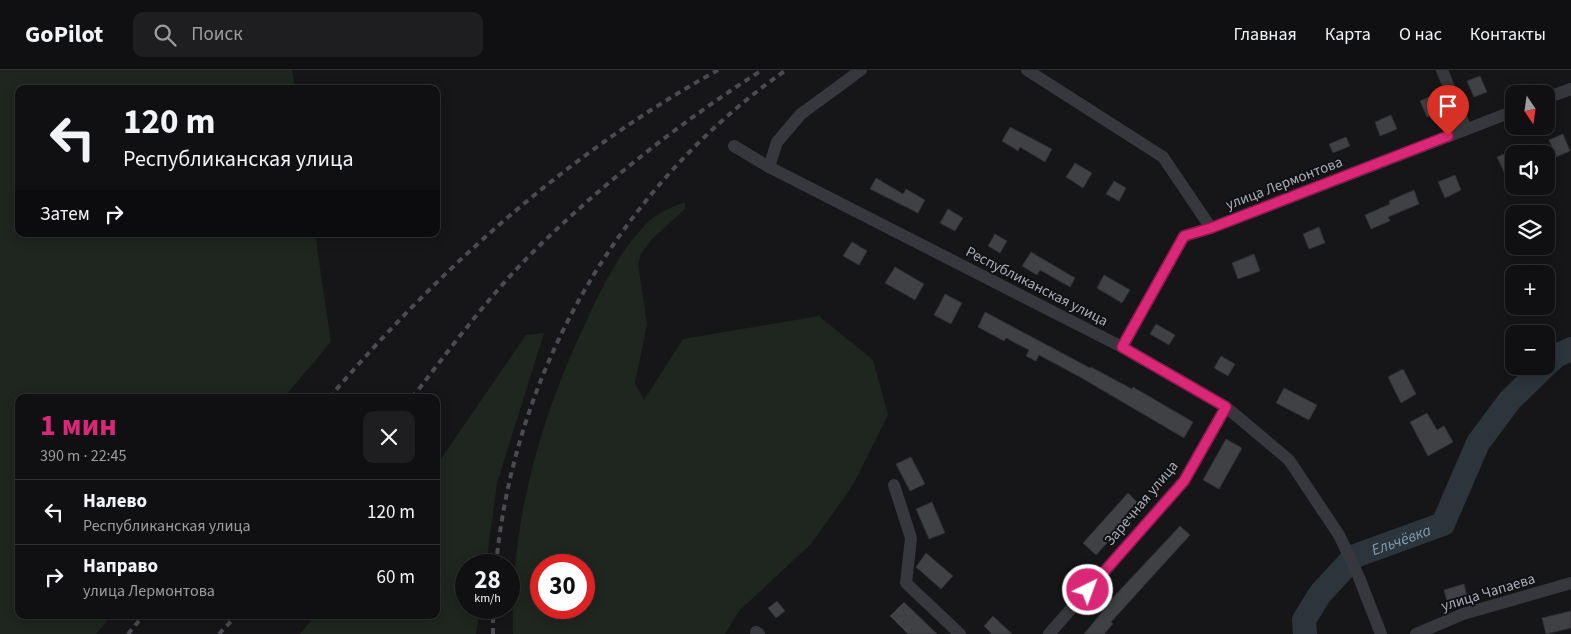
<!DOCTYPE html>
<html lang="ru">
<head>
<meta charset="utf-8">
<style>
  :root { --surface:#101012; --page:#1e1e20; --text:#f1f3f6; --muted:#9c9d9f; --line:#303032; --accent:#db2777 }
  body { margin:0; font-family:"Source Sans 3",sans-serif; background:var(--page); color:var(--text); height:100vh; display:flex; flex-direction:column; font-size:19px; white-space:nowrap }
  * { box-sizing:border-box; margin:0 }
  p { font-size:16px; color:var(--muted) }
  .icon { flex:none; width:28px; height:28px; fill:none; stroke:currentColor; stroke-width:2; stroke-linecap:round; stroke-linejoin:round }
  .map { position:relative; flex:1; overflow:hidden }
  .sheet { position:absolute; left:15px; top:324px; width:425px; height:225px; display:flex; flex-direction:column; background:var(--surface); border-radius:10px; box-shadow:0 2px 12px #0003,0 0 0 1px var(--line) }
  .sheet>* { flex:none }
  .hud { position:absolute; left:15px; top:15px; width:425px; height:152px; border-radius:10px; box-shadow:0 2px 12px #0003,0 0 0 1px var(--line); background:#101012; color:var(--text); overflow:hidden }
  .needle { width:32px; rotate:167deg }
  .controls { position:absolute; left:1505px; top:15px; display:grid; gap:10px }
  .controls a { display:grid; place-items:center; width:50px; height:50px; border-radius:10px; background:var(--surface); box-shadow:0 2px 12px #0003,0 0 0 1px var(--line); font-size:25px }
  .speed { position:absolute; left:455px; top:484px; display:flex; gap:10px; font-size:25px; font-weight:700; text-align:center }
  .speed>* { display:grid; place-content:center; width:65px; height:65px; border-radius:50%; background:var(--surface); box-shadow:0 2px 12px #0003,0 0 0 1px var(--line); line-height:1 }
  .speed small { font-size:12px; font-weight:400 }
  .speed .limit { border:8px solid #d22; background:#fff; color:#111 }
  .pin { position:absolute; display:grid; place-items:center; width:42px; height:42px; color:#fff; margin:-51px -21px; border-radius:50% 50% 50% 0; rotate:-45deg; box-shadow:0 0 5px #0007 }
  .pin .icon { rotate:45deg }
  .me { position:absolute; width:55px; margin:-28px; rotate:42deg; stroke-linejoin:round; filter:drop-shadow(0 0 4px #0008) }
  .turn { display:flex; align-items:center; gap:18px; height:105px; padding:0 25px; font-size:22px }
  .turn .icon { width:65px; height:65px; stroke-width:2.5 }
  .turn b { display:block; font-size:35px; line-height:42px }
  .then { display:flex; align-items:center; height:48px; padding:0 25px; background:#0003; gap:10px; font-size:19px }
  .round { display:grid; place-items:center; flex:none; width:52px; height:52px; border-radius:10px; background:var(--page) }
  .headline { display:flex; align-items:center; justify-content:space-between; height:85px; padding:0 25px }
  h1 { font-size:30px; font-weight:700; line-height:38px; color:var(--accent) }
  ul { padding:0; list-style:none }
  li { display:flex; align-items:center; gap:15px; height:65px; padding:0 25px; border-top:1px solid var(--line) }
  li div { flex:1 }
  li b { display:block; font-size:19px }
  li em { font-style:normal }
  header { display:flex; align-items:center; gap:30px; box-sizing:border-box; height:70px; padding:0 25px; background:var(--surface); border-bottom:1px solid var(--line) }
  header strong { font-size:24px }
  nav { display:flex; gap:28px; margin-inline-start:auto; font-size:18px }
  .search { width:350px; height:45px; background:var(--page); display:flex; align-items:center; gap:12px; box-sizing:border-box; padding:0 18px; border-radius:10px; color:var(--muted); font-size:19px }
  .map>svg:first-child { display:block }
</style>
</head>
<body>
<header>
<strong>GoPilot</strong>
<div class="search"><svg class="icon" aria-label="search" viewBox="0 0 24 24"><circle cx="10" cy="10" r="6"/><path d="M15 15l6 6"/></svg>Поиск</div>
<nav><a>Главная</a><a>Карта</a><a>О нас</a><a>Контакты</a></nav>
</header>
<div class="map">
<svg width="1571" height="564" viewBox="0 0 1571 564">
  <rect width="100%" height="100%" fill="#161618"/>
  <g fill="#1e261f" fill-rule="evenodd">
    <polygon points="0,0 292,0 295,19 19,19 19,164 315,164 331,272 284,327 19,328 19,545 112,545 96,564 0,564"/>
    <path d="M 685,132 L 685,139 L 651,170 L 641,184 L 638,194 L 647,255 L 635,313 L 644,330 L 683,269 L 819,246 L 873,290 L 888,345 L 853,415 L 811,474 L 739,541 L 725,564 L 513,564 C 510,455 539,351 585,254 C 601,219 619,182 646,154 C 657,143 671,137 685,132 ZM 541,495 L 584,495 L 584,538 L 541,538 Z"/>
    <polygon points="544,263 497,413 486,495 466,495 466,538 480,538 476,564 300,564 316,545 436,545 436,396 526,265"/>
  </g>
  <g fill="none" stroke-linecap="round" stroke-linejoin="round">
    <g stroke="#2c353c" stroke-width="24">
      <polyline points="1546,295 1556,286 1571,279"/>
      <path id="s1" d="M 1305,564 L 1304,550 L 1320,524 L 1355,486 L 1443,454 L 1478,373 L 1510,330 L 1545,296"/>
    </g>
  </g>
  <g fill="#404145" stroke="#303034">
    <polygon points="1480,6 1487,22 1474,27 1467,11"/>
    <polygon points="1436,24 1443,40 1427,47 1420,31"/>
    <polygon points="1391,45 1397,59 1380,66 1375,52"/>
    <polygon points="1010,57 1052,79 1045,92 1020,77 1018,81 1002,71"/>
    <polygon points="1563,64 1570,81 1556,87 1549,70"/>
    <polygon points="1346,67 1350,76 1333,83 1329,74"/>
    <polygon points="1514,80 1514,100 1505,104 1497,87"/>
    <polygon points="1075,93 1092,103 1083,118 1066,107"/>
    <polygon points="1455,105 1461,120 1445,128 1438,112"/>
    <polygon points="876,108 903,124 906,119 925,130 918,143 870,119"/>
    <polygon points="1114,111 1126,118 1119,131 1106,124"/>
    <polygon points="1414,120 1419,134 1388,147 1390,151 1371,159 1365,145 1390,134 1389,131"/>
    <polygon points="948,139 963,148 955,161 940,153"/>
    <polygon points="1319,157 1325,173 1309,179 1303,164"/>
    <polygon points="995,164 1007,171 1000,183 988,176"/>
    <polygon points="852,172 867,181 859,195 843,186"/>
    <polygon points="1031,182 1075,208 1070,217 1040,200 1037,205 1022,196"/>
    <polygon points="1254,184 1260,201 1238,209 1232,193"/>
    <polygon points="895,197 924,214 915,230 885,213"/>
    <polygon points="1104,205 1130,220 1122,233 1097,218"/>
    <polygon points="945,224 962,233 951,254 934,245"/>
    <polygon points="985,242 1090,298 1091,297 1132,319 1133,317 1193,352 1184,368 1080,307 1039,285 1036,291 1026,286 1029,280 1006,268 1004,271 978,257"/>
    <polygon points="1156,254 1175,265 1169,275 1150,264"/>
    <polygon points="1221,286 1235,294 1228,306 1214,298"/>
    <polygon points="1403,299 1416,324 1401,333 1388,307"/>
    <polygon points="1284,318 1317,335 1309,350 1276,333"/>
    <polygon points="1427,343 1437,360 1444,356 1453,372 1428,386 1410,352"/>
    <polygon points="1226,369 1242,378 1219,419 1203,410"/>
    <polygon points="911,387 925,414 910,421 896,394"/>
    <polygon points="1128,423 1141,436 1096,485 1083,473"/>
    <polygon points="932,432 945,463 929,469 916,439"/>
    <polygon points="1180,456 1190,465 1111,552 1113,554 1104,564 1084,564 1107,536 1106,535"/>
    <polygon points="926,483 953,506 941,519 916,497"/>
    <polygon points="1464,514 1468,530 1448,535 1444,520"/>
    <polygon points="777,531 785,541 776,548 768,538"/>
    <polygon points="904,532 937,564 908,564 890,546"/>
    <polygon points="1571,541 1571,558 1546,564 1542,548"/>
    <polygon points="993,546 1012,564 992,564 984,556"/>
  </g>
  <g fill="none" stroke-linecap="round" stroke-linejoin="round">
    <g stroke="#37383d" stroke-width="12">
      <polyline points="1027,0 1163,87 1211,158"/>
      <polyline points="1442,0 1466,59"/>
      <polyline points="1546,28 1571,19"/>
      <polyline points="734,76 769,97 1122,277 1226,337 1289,390 1339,465 1358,505 1381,564"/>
      <polyline points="769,97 777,72 801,44 861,0"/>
      <polyline points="1122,277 1184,166 1211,158 1514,41"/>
      <polyline points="894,415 911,468 906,513 960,564"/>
      <polyline points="756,562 759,564"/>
      <polyline points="1049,564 1184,411 1226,337"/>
      <polyline points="1416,564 1463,544 1571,513"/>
    </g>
    <g stroke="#4a4c52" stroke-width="4" stroke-dasharray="6 5" stroke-linecap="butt">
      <path d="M 329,328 C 440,198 568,83 718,0"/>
      <path d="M 412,328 C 449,280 486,230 528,187 C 599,116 678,54 762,0"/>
      <path d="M 496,495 C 515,297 623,114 786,0"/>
      <polyline points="128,564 144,545"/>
      <polyline points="219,564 237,545"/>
      <polyline points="493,564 493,538"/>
    </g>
  </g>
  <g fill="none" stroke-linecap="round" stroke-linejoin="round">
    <g stroke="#8e194d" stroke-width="12">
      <polyline id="route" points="1088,520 1184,411 1226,337 1122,277 1184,166 1211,158 1448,66"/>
    </g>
    <use href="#route" stroke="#db2777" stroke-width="9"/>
  </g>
  <g text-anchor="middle" stroke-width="4" stroke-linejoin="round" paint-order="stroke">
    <g font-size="15" fill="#a8adb8" stroke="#111113">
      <text transform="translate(1284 113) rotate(-21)" y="5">улица Лермонтова</text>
      <text transform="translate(1037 216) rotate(27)" y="5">Республиканская улица</text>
      <text transform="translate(1141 433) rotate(-50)" y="5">Заречная улица</text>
      <text transform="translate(1488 522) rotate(-17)" y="5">улица Чапаева</text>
    </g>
    <g font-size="16" font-style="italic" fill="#7f9bb3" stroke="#111113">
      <text dy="6" stroke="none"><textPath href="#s1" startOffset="145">Ельчёвка</textPath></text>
    </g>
  </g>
</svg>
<div class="controls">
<a><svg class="needle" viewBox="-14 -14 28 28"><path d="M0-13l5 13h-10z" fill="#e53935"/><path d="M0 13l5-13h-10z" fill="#9c9d9f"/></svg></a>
<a><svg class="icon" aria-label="sound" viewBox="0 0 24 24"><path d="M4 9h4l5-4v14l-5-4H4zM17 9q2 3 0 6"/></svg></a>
<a><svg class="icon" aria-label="layers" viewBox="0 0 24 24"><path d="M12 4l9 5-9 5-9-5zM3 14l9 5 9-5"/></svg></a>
<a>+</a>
<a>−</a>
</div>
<div class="speed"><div>28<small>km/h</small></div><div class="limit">30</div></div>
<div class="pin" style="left:1448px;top:66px;background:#d93025"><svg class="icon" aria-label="arrive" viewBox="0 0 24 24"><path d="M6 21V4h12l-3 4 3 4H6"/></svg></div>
<svg class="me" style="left:1088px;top:520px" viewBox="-20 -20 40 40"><circle r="17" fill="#db2777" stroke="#fff" stroke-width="3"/><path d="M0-11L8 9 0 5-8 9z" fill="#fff"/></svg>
<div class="hud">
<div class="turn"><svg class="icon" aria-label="left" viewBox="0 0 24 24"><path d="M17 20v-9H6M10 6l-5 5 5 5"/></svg><div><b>120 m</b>Республиканская улица</div></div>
<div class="then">Затем<svg class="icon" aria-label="right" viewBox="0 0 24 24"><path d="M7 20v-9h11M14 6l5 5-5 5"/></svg></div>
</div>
<section class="sheet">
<div class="headline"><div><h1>1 мин</h1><p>390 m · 22:45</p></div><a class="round"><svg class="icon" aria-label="close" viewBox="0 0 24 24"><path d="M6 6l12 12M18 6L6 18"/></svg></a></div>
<ul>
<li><svg class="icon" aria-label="left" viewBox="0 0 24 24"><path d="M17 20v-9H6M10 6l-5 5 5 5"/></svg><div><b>Налево</b><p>Республиканская улица</p></div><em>120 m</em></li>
<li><svg class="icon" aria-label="right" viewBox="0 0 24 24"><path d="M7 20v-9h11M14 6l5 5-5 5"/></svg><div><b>Направо</b><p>улица Лермонтова</p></div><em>60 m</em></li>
</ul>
</section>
</div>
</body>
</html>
